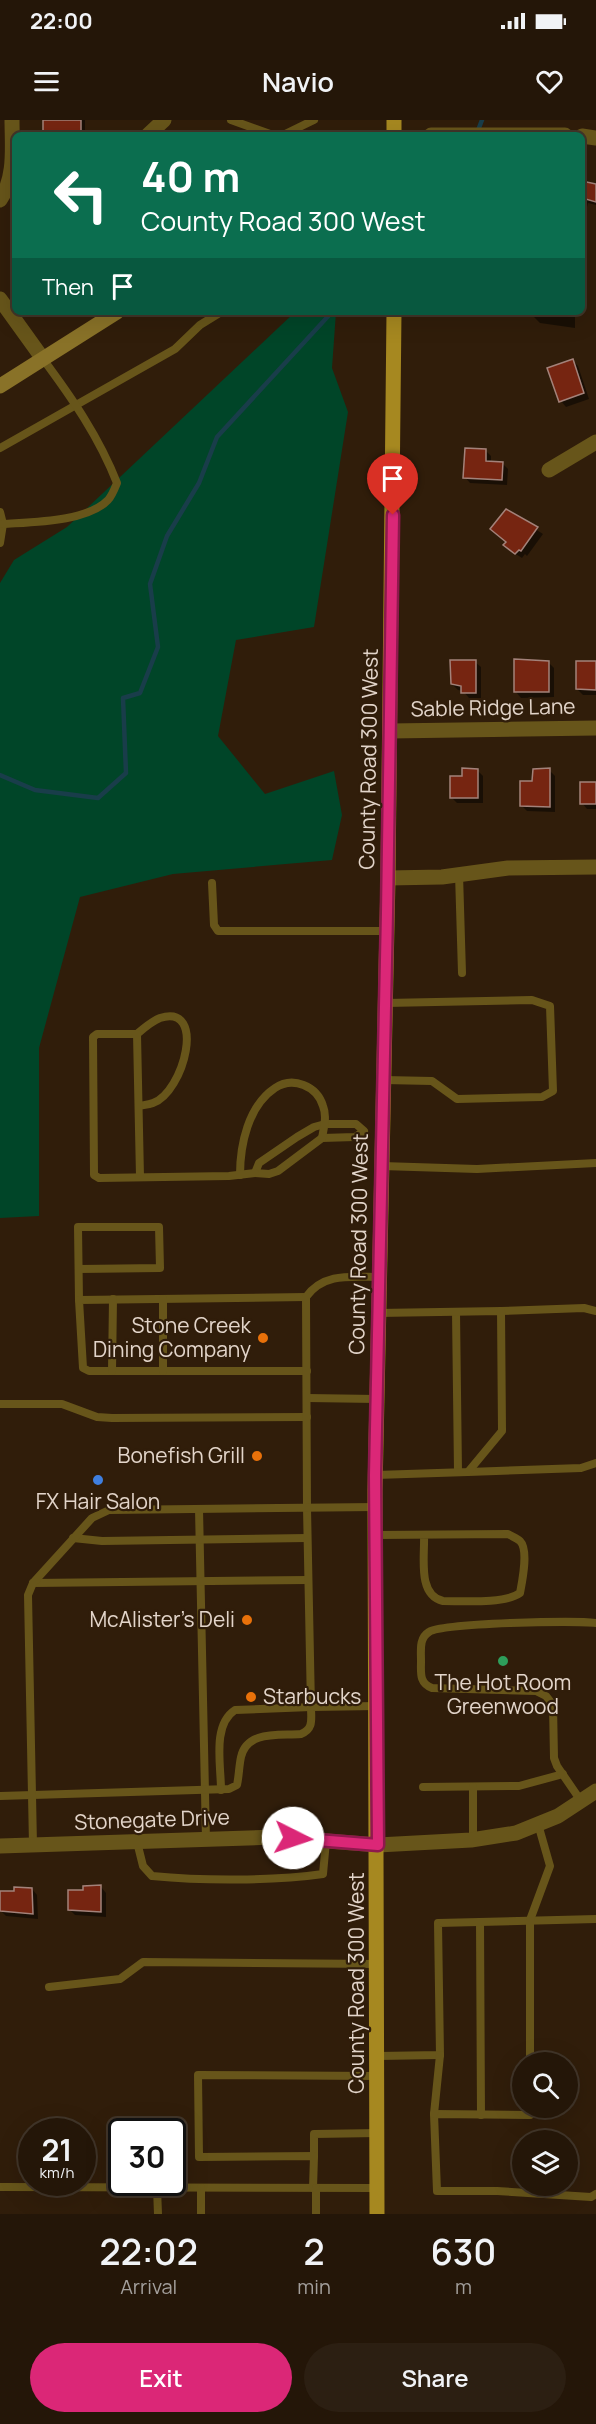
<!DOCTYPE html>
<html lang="en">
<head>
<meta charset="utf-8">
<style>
  :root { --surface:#241608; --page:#2c1f12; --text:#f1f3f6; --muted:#a39f9c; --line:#413529; --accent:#db2777 }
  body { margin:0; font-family:Manrope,sans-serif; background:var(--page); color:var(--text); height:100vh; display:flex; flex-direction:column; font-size:22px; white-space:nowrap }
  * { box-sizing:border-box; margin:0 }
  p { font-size:20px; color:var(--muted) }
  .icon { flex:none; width:33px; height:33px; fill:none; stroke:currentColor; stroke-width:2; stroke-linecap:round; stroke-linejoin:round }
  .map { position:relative; height:2094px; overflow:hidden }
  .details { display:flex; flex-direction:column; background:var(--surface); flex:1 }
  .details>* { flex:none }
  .top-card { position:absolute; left:12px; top:12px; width:573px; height:183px; border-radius:9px; box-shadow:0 6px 24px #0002,0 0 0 2px var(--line); background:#0b6e4f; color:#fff; overflow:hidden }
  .controls { position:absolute; left:512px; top:1932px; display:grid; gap:12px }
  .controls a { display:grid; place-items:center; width:66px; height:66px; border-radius:50%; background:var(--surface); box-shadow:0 6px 24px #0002,0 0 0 2px var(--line); font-size:30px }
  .speed { position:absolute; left:18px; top:1998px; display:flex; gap:12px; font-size:30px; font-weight:700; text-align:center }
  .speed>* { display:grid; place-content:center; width:78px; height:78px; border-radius:50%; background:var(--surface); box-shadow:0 6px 24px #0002,0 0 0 2px var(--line); line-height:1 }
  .speed small { font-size:15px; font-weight:400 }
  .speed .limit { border:3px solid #111; border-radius:9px; background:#fff; color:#111 }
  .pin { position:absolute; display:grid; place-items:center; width:51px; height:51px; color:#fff; margin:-62px -26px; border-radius:50% 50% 50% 0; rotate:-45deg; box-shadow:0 0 6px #0007 }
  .pin .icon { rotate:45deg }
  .me { position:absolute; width:66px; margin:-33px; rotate:94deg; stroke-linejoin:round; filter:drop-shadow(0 0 4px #0008) }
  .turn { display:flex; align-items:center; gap:21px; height:126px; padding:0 30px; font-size:27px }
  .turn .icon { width:78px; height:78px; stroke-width:2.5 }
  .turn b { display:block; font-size:42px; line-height:51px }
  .then { display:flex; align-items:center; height:57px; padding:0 30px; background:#0003; gap:12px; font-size:22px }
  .eta { display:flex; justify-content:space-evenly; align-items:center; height:102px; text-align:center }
  .eta b { font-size:36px; font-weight:600; line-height:42px }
  .primary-button { display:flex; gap:12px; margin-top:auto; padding:12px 30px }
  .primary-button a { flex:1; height:69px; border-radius:36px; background:var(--accent); color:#fff; font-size:24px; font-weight:600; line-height:69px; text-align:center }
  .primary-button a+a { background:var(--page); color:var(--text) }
  .status { display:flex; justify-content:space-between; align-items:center; height:42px; padding:0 30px; background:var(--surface); direction:ltr }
  .status svg { height:16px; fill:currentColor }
  header { display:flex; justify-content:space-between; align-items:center; height:78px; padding:0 30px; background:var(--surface); font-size:27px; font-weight:600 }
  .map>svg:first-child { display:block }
</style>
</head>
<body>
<div class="status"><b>22:00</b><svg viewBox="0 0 49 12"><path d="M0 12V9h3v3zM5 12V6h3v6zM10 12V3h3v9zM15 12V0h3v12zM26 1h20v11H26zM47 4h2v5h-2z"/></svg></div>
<header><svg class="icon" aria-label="menu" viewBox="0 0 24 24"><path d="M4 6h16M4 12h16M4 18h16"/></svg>Navio<svg class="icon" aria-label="heart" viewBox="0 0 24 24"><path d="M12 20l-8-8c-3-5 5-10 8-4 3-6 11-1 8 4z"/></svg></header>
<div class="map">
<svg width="596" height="2094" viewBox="0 0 596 2094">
  <rect width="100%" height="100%" fill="#301d0a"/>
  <polygon fill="#004528" points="295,192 336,192 332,248 348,292 314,507 236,520 218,616 265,674 334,651 342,695 332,740 173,754 80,777 39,928 39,1096 0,1098 0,463 14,440 67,407"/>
  <g fill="#0007">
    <rect x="44" y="0" width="41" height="15"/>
    <polygon points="582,58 596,65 596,85 588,83 586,91 582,90"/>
    <polygon points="535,192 575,192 575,208 540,203 534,197"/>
    <polygon points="573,241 578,246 589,279 566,287 561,281"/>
    <polygon points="486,331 491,336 491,343 503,344 508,349 507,365 470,363 465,357"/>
    <polygon points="507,391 543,414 527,436 525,434 522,438 511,431 507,422"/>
    <polygon points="475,542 481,547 481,578 469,578 463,571 458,570 452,564"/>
    <polygon points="548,542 554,548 554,577 521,578 516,572"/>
    <polygon points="596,542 596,575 583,575 577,569"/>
    <polygon points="477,650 483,656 483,683 457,683 451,677 464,658"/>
    <polygon points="549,650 555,656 555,692 527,691 521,685"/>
    <polygon points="596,663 596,689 587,689 582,683"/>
    <polygon points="101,1767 106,1773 106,1797 75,1795 69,1789 85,1772"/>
    <polygon points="32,1769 37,1775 38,1799 6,1796 0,1790"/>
  </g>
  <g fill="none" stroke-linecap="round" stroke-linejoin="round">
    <g stroke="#193d4a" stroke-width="4.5">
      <polyline points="477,13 482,0"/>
      <polyline points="0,655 35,670 98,678 126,653 123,578 140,573 158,527 150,464 167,416 199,363 217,317 332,192"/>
    </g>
  </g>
  <g fill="#762511" stroke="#a3827a" stroke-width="1.5">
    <rect x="43" y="0" width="38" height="15"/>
    <polygon points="582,61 596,64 596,82 582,78"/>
    <polygon points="573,239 584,273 559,282 547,248"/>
    <polygon points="465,328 486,329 486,341 503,342 502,360 463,358"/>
    <polygon points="506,389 538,407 521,431 519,430 515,434 503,425 506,422 490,409"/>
    <polygon points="514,539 549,541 549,572 514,572"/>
    <polygon points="450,540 476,540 476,573 461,573 461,566 451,564"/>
    <polygon points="576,541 596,541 596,570 576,569"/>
    <polygon points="462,648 478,649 478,678 450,678 450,656 462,656"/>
    <polygon points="550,648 550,687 520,686 520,661 532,661 533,649"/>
    <rect x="580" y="662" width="16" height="22"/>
    <polygon points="101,1765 101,1792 68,1790 68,1770 83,1770 83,1766"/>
    <polygon points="14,1767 32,1768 33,1794 0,1791 0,1771 14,1771"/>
  </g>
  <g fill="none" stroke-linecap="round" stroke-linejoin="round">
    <g stroke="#67551a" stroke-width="8">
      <polyline points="231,0 273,15"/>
      <polyline points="283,15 314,0"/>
      <polyline points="0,328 175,229 200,205 221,192"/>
      <polyline points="0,392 3,404 0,423"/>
      <path d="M 3,404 C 32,402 87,402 108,380 C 112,376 115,368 117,363 C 99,317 72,278 43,239"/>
      <polyline points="459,754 462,853"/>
      <polyline points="212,763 214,805 218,811 387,811"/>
      <path d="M 137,914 C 144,908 152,901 160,898 C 207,883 184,972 153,983 C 148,985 143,985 139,986"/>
      <polyline points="384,960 432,961 457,979 542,977 553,971 550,886 532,880 386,883"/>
      <polygon points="325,1004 356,1004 364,1011 355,1017 322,1018 278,1051 269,1054 255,1053 259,1043 297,1017 314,1007"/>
      <polyline points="382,1046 477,1049 596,1043"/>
      <path d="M 240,1055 C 240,1025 248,986 275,968 C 293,956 317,966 323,986 C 327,996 324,1007 322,1018"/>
      <polyline points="140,1057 137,914 97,914 93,917 94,1055 99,1058 229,1056 255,1053"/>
      <polyline points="79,1149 160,1148 159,1107 78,1107 79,1180"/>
      <polyline points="306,1177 79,1180 83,1248 89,1251 307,1251"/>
      <polyline points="163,1179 163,1251"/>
      <polyline points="501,1191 584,1188 596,1191"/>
      <polyline points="456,1192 458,1352"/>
      <polyline points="112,1251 113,1179"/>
      <polyline points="307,1278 377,1279"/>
      <polyline points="0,1284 62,1284 97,1297 112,1298 307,1297"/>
      <polyline points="468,1352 581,1348 596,1343"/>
      <polyline points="376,1355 468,1352 502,1311 501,1191 378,1193"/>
      <polyline points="199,1389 206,1720"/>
      <path d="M 376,1415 L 508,1414 C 511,1416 517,1418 520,1421 C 529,1430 522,1462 520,1473 C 505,1484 463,1481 443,1481 C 417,1475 425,1436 424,1415"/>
      <polyline points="73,1418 102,1421 307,1418"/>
      <polyline points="33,1463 308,1460"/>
      <polyline points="423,1667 519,1666 563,1654"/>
      <path d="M 221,1670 C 221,1645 212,1605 235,1590 L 311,1587 L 307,1388 L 306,1177 C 324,1152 352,1157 380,1157"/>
      <path d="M 0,1676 L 229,1669 L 237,1665 C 239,1656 239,1646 241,1637 C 247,1610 280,1616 301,1614 C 314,1609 311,1599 311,1587 L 377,1586"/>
      <path d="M 581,1681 L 557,1646 L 554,1638 L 553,1585 L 546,1576 L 536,1571 L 432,1568 C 419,1563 421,1553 421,1541 C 421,1530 419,1518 429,1512 C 442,1503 577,1500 596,1503"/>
      <polyline points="473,1719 473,1667"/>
      <path d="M 137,1722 L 143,1746 L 152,1756 C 204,1761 272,1761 323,1754 L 326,1721"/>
      <polyline points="33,1725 28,1475 33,1463 92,1398 109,1390 376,1387"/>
      <polyline points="480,1802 481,1995"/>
      <polyline points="49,1867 120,1859 143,1842 378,1844"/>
      <polyline points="378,1936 440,1935 438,1803 596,1799"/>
      <polyline points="530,1942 530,1800 550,1746 538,1704"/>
      <polyline points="530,1988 530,1995 434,1994 437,2071 497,2071 591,2077 596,2074"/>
      <polyline points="434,1994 440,1935"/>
      <polyline points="314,2036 314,2014 378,2013"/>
      <polyline points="0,2067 378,2068"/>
      <polyline points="157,2068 158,2094"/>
      <polyline points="201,2068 201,2094"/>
      <polyline points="313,2068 314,2036 199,2037 198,1955 378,1956"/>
      <polyline points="316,2068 316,2094"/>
    </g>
    <g stroke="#67551a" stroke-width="15">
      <polyline points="148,15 164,0"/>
      <polyline points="431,15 565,15"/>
      <polyline points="582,16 596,18"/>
      <path d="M 0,80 C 16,57 12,26 12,0"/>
      <polyline points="0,179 43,239"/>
      <polyline points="549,350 596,322"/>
      <polyline points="390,611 596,608"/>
      <polyline points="388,758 442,757 508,748 596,747"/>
      <polyline points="0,1726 276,1717 378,1725 471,1720 516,1713 558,1696 596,1671"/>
    </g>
    <polyline stroke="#897228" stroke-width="15" points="0,266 117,192"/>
    <g stroke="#a68820" stroke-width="15">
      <polyline points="394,15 394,0"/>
      <polyline points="377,2094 375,1371 388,758 394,192"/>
    </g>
  </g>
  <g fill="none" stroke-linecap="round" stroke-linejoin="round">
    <g stroke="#8e194d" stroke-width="15">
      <polyline id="route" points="293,1718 378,1725 375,1355 387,793 393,395"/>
    </g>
    <use href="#route" stroke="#db2777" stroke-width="10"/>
  </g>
  <g fill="#e8710a" stroke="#301d0a" stroke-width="2">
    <circle cx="263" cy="1218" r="6"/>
    <circle cx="257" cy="1336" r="6"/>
    <circle cx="247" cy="1500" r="6"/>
    <circle cx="251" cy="1577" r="6"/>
  </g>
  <circle fill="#3f7fe0" stroke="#301d0a" stroke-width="2" cx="98" cy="1360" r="6"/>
  <circle fill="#2e9e5b" stroke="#301d0a" stroke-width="2" cx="503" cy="1541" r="6"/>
  <g text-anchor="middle" stroke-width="4.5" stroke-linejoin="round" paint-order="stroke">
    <g font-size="21" fill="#e3d5ca" stroke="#301d0a">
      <text transform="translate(493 588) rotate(-1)" y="7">Sable Ridge Lane</text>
      <text transform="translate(369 639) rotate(-89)" y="7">County Road 300 West</text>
      <text transform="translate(359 1124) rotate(-89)" y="7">County Road 300 West</text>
      <text transform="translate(152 1700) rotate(-2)" y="7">Stonegate Drive</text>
      <text transform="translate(357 1863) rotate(-90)" y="7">County Road 300 West</text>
    </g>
    <g font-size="21" fill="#e3d5ca" stroke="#301d0a" text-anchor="end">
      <text x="251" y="1213">Stone Creek<tspan x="251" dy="24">Dining Company</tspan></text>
      <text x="245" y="1343">Bonefish Grill</text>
      <text x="98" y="1389" text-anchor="middle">FX Hair Salon</text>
      <text x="235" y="1507">McAlister's Deli</text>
      <text x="503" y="1570" text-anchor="middle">The Hot Room<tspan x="503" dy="24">Greenwood</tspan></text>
      <text x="263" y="1584" text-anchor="start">Starbucks</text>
    </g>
  </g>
</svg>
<div class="controls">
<a><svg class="icon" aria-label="search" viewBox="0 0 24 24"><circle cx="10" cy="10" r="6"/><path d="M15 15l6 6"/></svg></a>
<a><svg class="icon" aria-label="layers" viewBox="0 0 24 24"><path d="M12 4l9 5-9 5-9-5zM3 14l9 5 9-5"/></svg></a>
</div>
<div class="speed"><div>21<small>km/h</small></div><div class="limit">30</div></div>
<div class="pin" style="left:393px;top:395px;background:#d93025"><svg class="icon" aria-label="arrive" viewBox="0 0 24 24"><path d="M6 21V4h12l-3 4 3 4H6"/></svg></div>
<svg class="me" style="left:293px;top:1718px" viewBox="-20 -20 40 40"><circle r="19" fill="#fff"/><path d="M0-13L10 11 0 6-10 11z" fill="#db2777"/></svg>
<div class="top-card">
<div class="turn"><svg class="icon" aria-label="left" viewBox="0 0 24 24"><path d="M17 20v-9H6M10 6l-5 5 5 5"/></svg><div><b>40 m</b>County Road 300 West</div></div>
<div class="then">Then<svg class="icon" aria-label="arrive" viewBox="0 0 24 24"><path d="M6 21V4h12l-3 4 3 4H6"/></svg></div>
</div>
</div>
<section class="details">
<div class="eta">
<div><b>22:02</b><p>Arrival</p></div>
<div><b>2</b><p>min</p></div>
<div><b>630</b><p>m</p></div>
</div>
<div class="primary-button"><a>Exit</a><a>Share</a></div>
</section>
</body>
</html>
